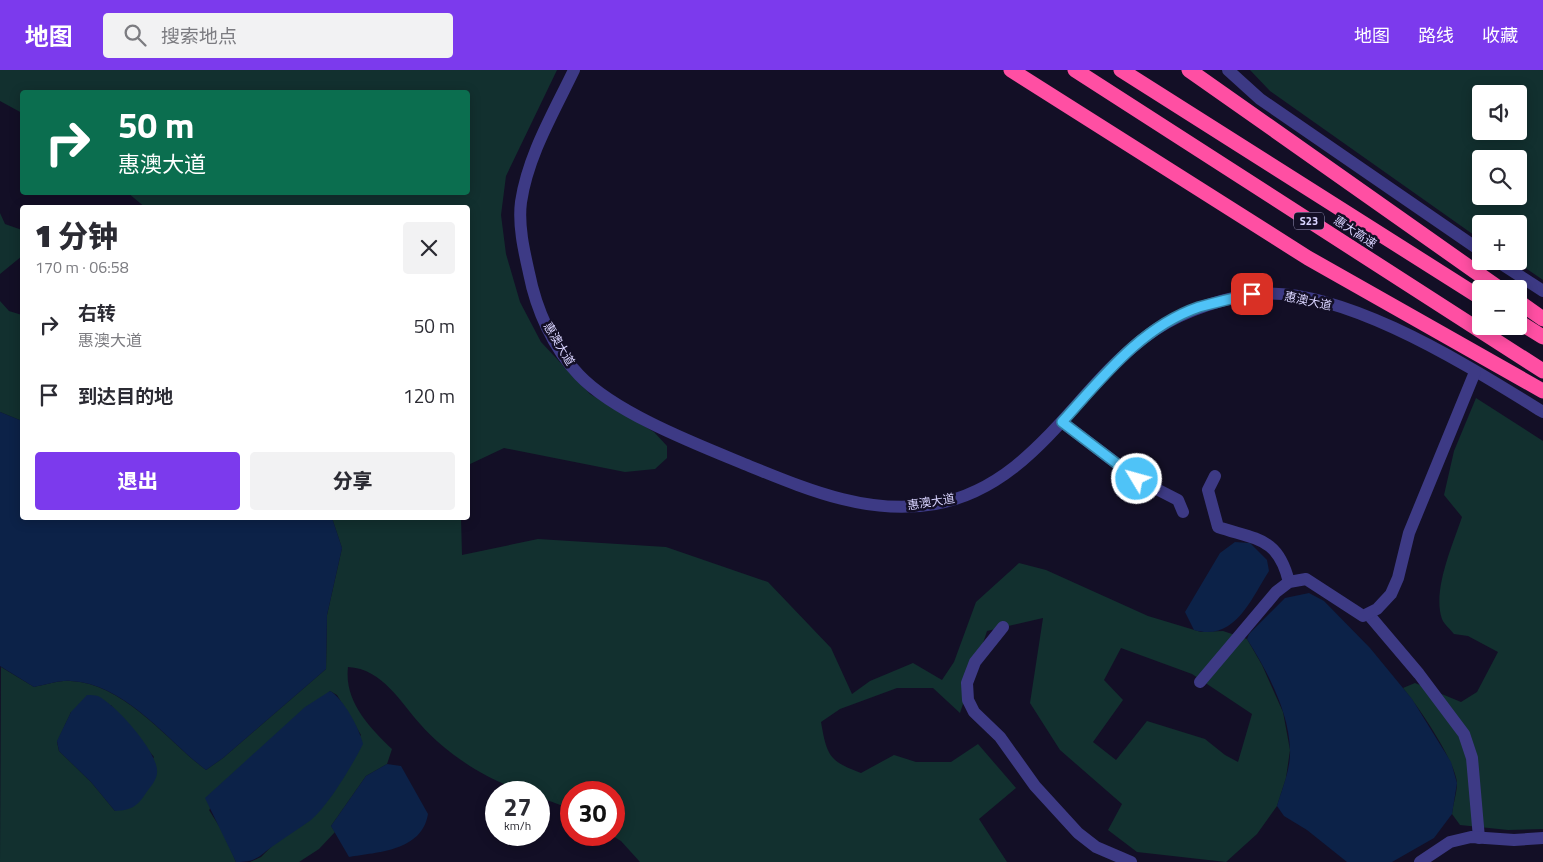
<!DOCTYPE html>
<html lang="zh">
<head>
<meta charset="utf-8">
<style>
  :root { --surface:#fff; --page:#f2f2f3; --text:#2b2b33; --muted:#7c7c81; --accent:#7c3aed }
  body { margin:0; font-family:"Titillium Web","Noto Sans SC",sans-serif; background:var(--page); color:var(--text); height:100vh; display:flex; flex-direction:column; font-size:19px; white-space:nowrap }
  * { box-sizing:border-box; margin:0 }
  p { font-size:16px; color:var(--muted) }
  .icon { flex:none; width:28px; height:28px; fill:none; stroke:currentColor; stroke-width:2; stroke-linecap:round; stroke-linejoin:round }
  .map { position:relative; flex:1; overflow:hidden }
  .side { position:absolute; left:20px; top:135px; width:450px; height:315px; display:flex; flex-direction:column; background:var(--surface); border-radius:5px; box-shadow:0 2px 12px #0003 }
  .side>* { flex:none }
  .top-card { position:absolute; left:20px; top:20px; width:450px; height:105px; border-radius:5px; box-shadow:0 2px 12px #0003; background:#0b6e4f; color:#fff; overflow:hidden }
  .tools { position:absolute; left:1472px; top:15px; display:grid; gap:10px }
  .tools a { display:grid; place-items:center; width:55px; height:55px; border-radius:5px; background:var(--surface); box-shadow:0 2px 12px #0003; font-size:25px }
  .speed { position:absolute; left:485px; top:711px; display:flex; gap:10px; font-size:25px; font-weight:700; text-align:center }
  .speed>* { display:grid; place-content:center; width:65px; height:65px; border-radius:50%; background:var(--surface); box-shadow:0 2px 12px #0003; line-height:1 }
  .speed small { font-size:12px; font-weight:400 }
  .speed .limit { border:8px solid #d22; background:#fff; color:#111 }
  .pin { position:absolute; display:grid; place-items:center; width:42px; height:42px; color:#fff; margin:-21px; border-radius:10px; box-shadow:0 2px 8px #0006 }
  .me { position:absolute; width:55px; margin:-28px; rotate:307deg; stroke-linejoin:round; filter:drop-shadow(0 0 4px #0008) }
  .turn { display:flex; align-items:center; gap:18px; height:105px; padding:0 15px; font-size:22px }
  .turn .icon { width:65px; height:65px; stroke-width:2.5 }
  .turn b { display:block; font-size:35px; line-height:42px }
  .round { display:grid; place-items:center; flex:none; width:52px; height:52px; border-radius:5px; background:var(--page) }
  .headline { display:flex; align-items:center; justify-content:space-between; height:85px; padding:0 15px }
  h1 { font-size:30px; font-weight:800; line-height:38px }
  .primary-button { display:flex; gap:10px; margin-top:auto; padding:10px 15px }
  .primary-button a { flex:1; height:58px; border-radius:5px; background:var(--accent); color:#fff; font-size:20px; font-weight:800; line-height:58px; text-align:center }
  .primary-button a+a { background:var(--page); color:var(--text) }
  ul { padding:0; list-style:none }
  li { display:flex; align-items:center; gap:15px; height:70px; padding:0 15px }
  li div { flex:1 }
  li b { display:block; font-size:19px }
  li em { font-style:normal }
  header { display:flex; align-items:center; gap:30px; box-sizing:border-box; height:70px; padding:0 25px; background:var(--accent); color:#fff }
  header strong { font-size:24px }
  nav { display:flex; gap:28px; margin-inline-start:auto; font-size:18px }
  .search { width:350px; height:45px; background:var(--page); display:flex; align-items:center; gap:12px; box-sizing:border-box; padding:0 18px; border-radius:5px; color:var(--muted); font-size:19px }
  .map>svg:first-child { display:block }
</style>
</head>
<body>
<header>
<strong>地图</strong>
<div class="search"><svg class="icon" aria-label="search" viewBox="0 0 24 24"><circle cx="10" cy="10" r="6"/><path d="M15 15l6 6"/></svg>搜索地点</div>
<nav><a>地图</a><a>路线</a><a>收藏</a></nav>
</header>
<div class="map">
<svg width="1543" height="792" viewBox="0 0 1543 792">
  <rect width="100%" height="100%" fill="#130f26"/>
  <g fill="#12302f" fill-rule="evenodd">
    <polygon points="0,0 557,0 506,106 501,145 506,184 520,232 541,272 590,324 654,362 667,376 667,388 655,399 625,402 504,378 468,395 468,138 146,138 128,123 468,122 468,22 22,22 22,43 0,31"/>
    <path d="M 1250,0 L 1543,0 L 1543,210 L 1515,191 L 1519,191 L 1519,154 L 1481,154 L 1481,170 L 1270,21 ZM 1481,24 L 1519,24 L 1519,61 L 1481,61 ZM 1481,89 L 1519,89 L 1519,126 L 1481,126 Z"/>
    <polygon points="0,143 5,154 22,160 22,186 0,204"/>
    <polygon points="0,231 9,241 22,245 22,351 0,342"/>
    <path d="M 1476,328 L 1543,371 L 1543,759 L 1508,760 L 1460,755 L 1452,744 C 1453,734 1457,723 1457,713 C 1455,690 1418,636 1403,618 L 1415,613 L 1461,632 L 1477,622 L 1498,582 L 1468,566 L 1454,564 C 1451,560 1444,554 1442,549 C 1432,521 1453,474 1462,447 L 1444,425 L 1454,381 Z"/>
    <path d="M 332,448 L 461,448 L 462,485 L 538,469 L 666,477 L 768,512 L 831,578 L 852,624 L 870,611 L 913,593 L 942,610 L 954,592 L 976,532 L 1019,493 L 1046,500 L 1148,546 L 1201,562 L 1223,561 L 1247,569 L 1262,595 L 1283,642 L 1290,680 L 1286,708 L 1277,736 L 1257,764 L 1226,792 L 1137,782 L 1108,760 L 1122,734 L 1060,680 L 1030,633 L 1043,548 L 987,561 L 960,643 L 933,618 L 897,618 L 840,639 L 821,652 C 827,686 829,691 861,703 L 894,685 L 916,692 L 951,692 L 978,674 L 1016,718 L 979,749 L 1007,792 L 640,792 L 621,771 L 611,765 L 614,765 L 614,722 L 571,722 L 571,739 L 539,727 L 539,722 C 501,722 445,683 421,655 C 400,632 383,599 348,597 C 344,631 369,657 392,679 L 387,694 L 366,706 L 331,756 L 335,762 L 319,779 L 299,792 L 250,792 L 261,787 L 272,776 L 361,665 L 337,625 L 330,621 L 209,740 L 224,764 L 236,792 L 0,792 L 1,597 L 34,617 C 45,615 59,610 71,611 C 125,614 165,669 206,700 L 223,688 L 326,599 L 327,545 L 342,478 ZM 1121,578 L 1192,604 L 1252,644 L 1238,692 L 1225,685 L 1205,669 L 1147,651 L 1116,690 L 1093,672 L 1123,630 L 1104,610 ZM 111,635 L 154,687 L 115,741 L 91,712 L 59,681 L 57,672 L 71,642 Z"/>
  </g>
  <g fill="#0c2248">
    <path d="M 0,342 L 22,351 L 22,448 L 332,448 L 342,478 L 327,545 L 326,599 L 223,688 L 206,700 C 165,669 126,614 71,611 C 59,610 45,615 34,617 L 0,596 Z"/>
    <path d="M 1235,472 L 1250,473 L 1267,490 L 1269,501 C 1251,529 1235,572 1194,560 L 1185,542 L 1220,483 Z"/>
    <path d="M 1309,523 L 1324,531 L 1370,578 L 1412,629 L 1451,692 L 1457,713 L 1452,744 L 1434,768 L 1392,792 L 1347,792 L 1307,760 L 1284,746 L 1277,736 C 1282,719 1291,698 1290,680 C 1289,641 1267,601 1247,569 L 1249,564 L 1285,528 Z"/>
    <path d="M 330,621 C 343,628 360,659 363,674 C 353,694 328,736 311,750 C 300,758 287,766 276,774 C 259,785 259,792 236,792 L 205,728 L 305,637 Z"/>
    <path d="M 87,625 C 91,625 95,625 98,626 C 116,635 156,680 157,700 C 158,709 151,716 146,723 C 137,737 131,740 115,741 L 91,712 L 59,681 L 57,671 L 71,642 Z"/>
    <path d="M 387,694 L 401,696 L 428,744 C 422,781 378,782 349,787 L 331,756 L 366,706 Z"/>
  </g>
  <g fill="none" stroke-linecap="round" stroke-linejoin="round">
    <g stroke="#3d3a85" stroke-width="12">
      <path d="M 574,0 C 554,42 528,85 521,132 C 518,155 524,181 529,203 C 536,239 553,278 579,305 C 614,342 693,373 742,393 C 804,418 866,446 935,434 C 1031,417 1073,323 1144,268 C 1173,245 1212,231 1249,225 C 1336,211 1470,297 1543,342"/>
      <polyline points="1228,0 1260,29 1481,181"/>
      <polyline points="1497,191 1543,221"/>
      <polyline points="1062,352 1137,409 1178,430 1183,442"/>
      <path d="M 1215,406 L 1208,420 L 1218,457 C 1257,470 1278,467 1289,512"/>
      <polyline points="1369,545 1419,604 1464,664 1472,688 1479,768"/>
      <polyline points="1003,557 975,592 967,613 968,630 974,642 1000,667 1035,716 1078,763 1096,777 1131,792"/>
      <polyline points="1200,612 1276,522 1289,512 1306,509 1363,546 1377,539 1391,524 1398,508 1409,463 1475,302"/>
      <polyline points="1420,792 1450,772 1471,767 1514,770 1543,768"/>
    </g>
    <g stroke="#ff4fa3" stroke-width="15">
      <polyline points="1011,0 1308,188 1543,321"/>
      <polyline points="1075,0 1543,301"/>
      <polyline points="1121,0 1481,228"/>
      <polyline points="1189,0 1500,219"/>
      <polyline points="1519,232 1543,249"/>
      <polyline points="1519,252 1543,267"/>
    </g>
  </g>
  <g fill="none" stroke-linecap="round" stroke-linejoin="round">
    <g stroke="#337fa1" stroke-width="12">
      <path id="route" d="M 1137,409 L 1062,352 C 1102,308 1141,257 1199,237 C 1217,232 1234,228 1252,224"/>
    </g>
    <use href="#route" stroke="#4fc3f7" stroke-width="9"/>
  </g>
  <g text-anchor="middle" stroke-width="5" stroke-linejoin="round" paint-order="stroke">
    <rect fill="#130f26" stroke="#9e99be" stroke-width="1" x="1294" y="142.5" width="30" height="17" rx="4"/>
    <g font-size="11" font-weight="bold" fill="#d9d4ff">
      <text x="1309" y="155">S23</text>
    </g>
    <g font-size="12" fill="#d9d4ff" stroke="#130f26">
      <text transform="translate(1355 162) rotate(33)" y="4">惠大高速</text>
      <text transform="translate(1308 231) rotate(12)" y="4">惠澳大道</text>
      <text transform="translate(559 274) rotate(59)" y="4">惠澳大道</text>
      <text transform="translate(931 432) rotate(-9)" y="4">惠澳大道</text>
    </g>
  </g>
</svg>
<div class="tools">
<a><svg class="icon" aria-label="sound" viewBox="0 0 24 24"><path d="M4 9h4l5-4v14l-5-4H4zM17 9q2 3 0 6"/></svg></a>
<a><svg class="icon" aria-label="search" viewBox="0 0 24 24"><circle cx="10" cy="10" r="6"/><path d="M15 15l6 6"/></svg></a>
<a>+</a>
<a>−</a>
</div>
<div class="speed"><div>27<small>km/h</small></div><div class="limit">30</div></div>
<div class="pin" style="left:1252px;top:224px;background:#d93025"><svg class="icon" aria-label="arrive" viewBox="0 0 24 24"><path d="M6 21V4h12l-3 4 3 4H6"/></svg></div>
<svg class="me" style="left:1137px;top:409px" viewBox="-20 -20 40 40"><circle r="17" fill="#4fc3f7" stroke="#fff" stroke-width="3"/><path d="M0-11L8 9 0 5-8 9z" fill="#fff"/></svg>
<div class="top-card">
<div class="turn"><svg class="icon" aria-label="right" viewBox="0 0 24 24"><path d="M7 20v-9h11M14 6l5 5-5 5"/></svg><div><b>50 m</b>惠澳大道</div></div>
</div>
<section class="side">
<div class="headline"><div><h1>1 分钟</h1><p>170 m · 06:58</p></div><a class="round"><svg class="icon" aria-label="close" viewBox="0 0 24 24"><path d="M6 6l12 12M18 6L6 18"/></svg></a></div>
<ul>
<li><svg class="icon" aria-label="right" viewBox="0 0 24 24"><path d="M7 20v-9h11M14 6l5 5-5 5"/></svg><div><b>右转</b><p>惠澳大道</p></div><em>50 m</em></li>
<li><svg class="icon" aria-label="arrive" viewBox="0 0 24 24"><path d="M6 21V4h12l-3 4 3 4H6"/></svg><div><b>到达目的地</b></div><em>120 m</em></li>
</ul>
<div class="primary-button"><a>退出</a><a>分享</a></div>
</section>
</div>
</body>
</html>
